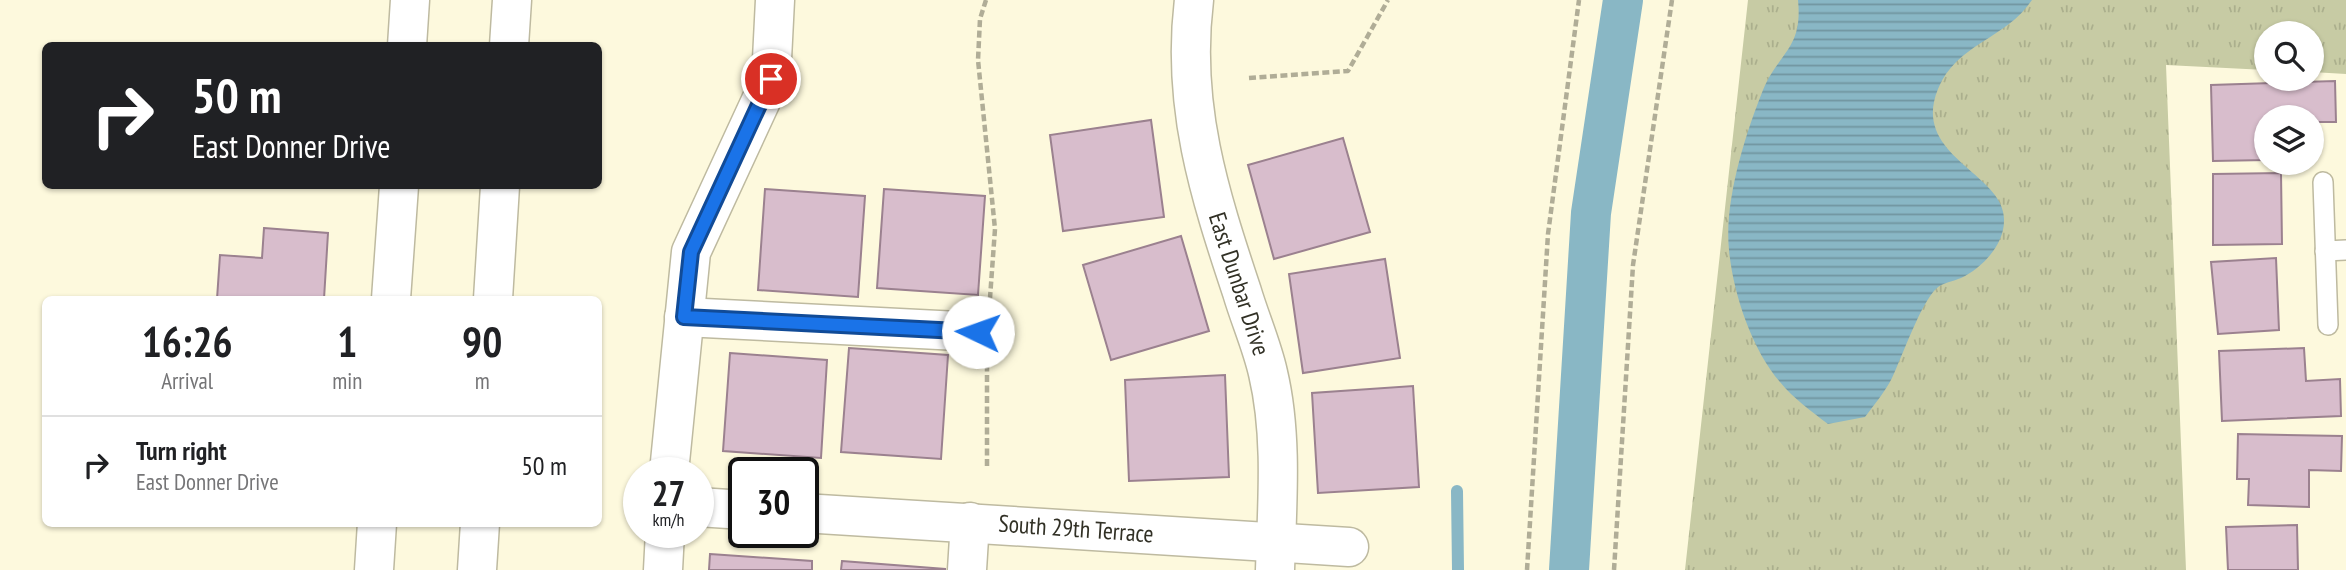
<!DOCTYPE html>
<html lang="en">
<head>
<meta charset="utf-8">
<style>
  :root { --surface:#fff; --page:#f2f2f2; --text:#202124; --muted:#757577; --line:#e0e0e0 }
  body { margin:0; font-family:"PT Sans Narrow",sans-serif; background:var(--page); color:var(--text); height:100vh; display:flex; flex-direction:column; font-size:26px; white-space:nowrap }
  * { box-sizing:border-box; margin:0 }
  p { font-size:23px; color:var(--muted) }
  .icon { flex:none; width:38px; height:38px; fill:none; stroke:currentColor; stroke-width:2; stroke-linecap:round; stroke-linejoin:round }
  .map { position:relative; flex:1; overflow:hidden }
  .drawer { position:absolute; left:42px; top:296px; width:560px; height:231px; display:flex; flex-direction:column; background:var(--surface); border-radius:10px; box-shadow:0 2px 5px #0004 }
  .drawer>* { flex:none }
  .hud { position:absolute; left:42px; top:42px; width:560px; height:147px; border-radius:10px; box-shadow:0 2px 5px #0004; background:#202124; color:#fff; overflow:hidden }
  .fabs { position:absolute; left:2254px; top:21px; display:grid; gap:14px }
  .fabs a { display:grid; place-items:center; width:70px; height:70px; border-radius:50%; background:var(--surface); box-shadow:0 2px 5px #0004; font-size:35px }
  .speed { position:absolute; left:623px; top:457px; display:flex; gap:14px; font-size:35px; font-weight:700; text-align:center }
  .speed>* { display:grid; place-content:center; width:91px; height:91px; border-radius:50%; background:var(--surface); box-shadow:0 2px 5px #0004; line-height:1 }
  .speed small { font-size:18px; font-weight:400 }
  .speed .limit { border:4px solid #111; border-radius:10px; background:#fff; color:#111 }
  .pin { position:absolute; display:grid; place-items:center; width:60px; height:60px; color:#fff; margin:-30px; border:4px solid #fff; border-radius:50%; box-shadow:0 2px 7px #0007 }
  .me { position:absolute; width:77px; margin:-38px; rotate:273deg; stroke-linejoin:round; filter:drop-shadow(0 0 5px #0008) }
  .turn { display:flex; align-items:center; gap:24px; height:147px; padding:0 35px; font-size:32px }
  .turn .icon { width:91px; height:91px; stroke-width:2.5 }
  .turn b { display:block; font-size:49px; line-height:60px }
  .eta { display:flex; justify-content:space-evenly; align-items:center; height:119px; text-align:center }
  .eta b { font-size:42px; font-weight:600; line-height:49px }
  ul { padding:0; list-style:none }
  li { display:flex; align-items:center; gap:21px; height:98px; padding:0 35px; border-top:2px solid var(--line) }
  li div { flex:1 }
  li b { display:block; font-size:26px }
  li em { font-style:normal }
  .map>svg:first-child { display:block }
</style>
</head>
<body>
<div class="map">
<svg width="2346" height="570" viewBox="0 0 2346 570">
  <defs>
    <pattern id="grass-tufts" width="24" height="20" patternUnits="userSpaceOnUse" patternTransform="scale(1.75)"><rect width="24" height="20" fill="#c7cba4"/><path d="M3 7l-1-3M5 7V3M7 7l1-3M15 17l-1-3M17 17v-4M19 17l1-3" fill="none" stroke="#abaf8d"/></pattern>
    <pattern id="water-rules" width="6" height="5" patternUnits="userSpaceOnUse" patternTransform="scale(1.75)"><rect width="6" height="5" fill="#89b7c5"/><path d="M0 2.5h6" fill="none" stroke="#7195a0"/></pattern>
  </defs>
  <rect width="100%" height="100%" fill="#fdf9dd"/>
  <polygon fill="url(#grass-tufts)" points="1748,0 2346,0 2346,74 2312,72 2312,33 2266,33 2266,70 2166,65 2186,570 1685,570"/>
  <path fill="url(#water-rules)" d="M 1798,0 L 2032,0 C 2005,40 1957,43 1938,89 C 1910,157 2006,173 2004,221 C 2004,245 1982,268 1961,278 C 1954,281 1942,283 1937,288 C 1921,302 1902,357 1892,378 C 1885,392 1874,405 1865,417 L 1828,424 C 1811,411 1794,399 1780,382 C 1752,350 1733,293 1729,250 C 1724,201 1745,135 1763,90 C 1779,52 1803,49 1798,0 Z"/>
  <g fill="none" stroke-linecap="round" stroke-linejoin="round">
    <polyline stroke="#89b7c5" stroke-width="12" points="1457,491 1458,570"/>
    <polyline stroke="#89b7c5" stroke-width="40" points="1569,570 1591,213 1623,0"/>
  </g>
  <g fill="#d8bdcc" stroke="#9b818f" stroke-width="2">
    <polygon points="2335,81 2336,122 2312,122 2312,117 2266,117 2266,160 2213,161 2211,85"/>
    <polygon points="1151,120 1164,217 1063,231 1050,135"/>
    <polygon points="1343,138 1370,232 1274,259 1248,165"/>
    <polygon points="2281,173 2282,244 2213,245 2213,174"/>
    <polygon points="765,189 865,196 858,297 758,290"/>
    <polygon points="884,189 985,196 978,295 877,288"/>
    <polygon points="264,228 328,233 324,299 217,299 220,255 262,258"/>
    <polygon points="1181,236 1209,331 1111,360 1083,265"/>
    <polygon points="2276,258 2279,330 2218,334 2211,262"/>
    <polygon points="1385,259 1400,358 1303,373 1289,274"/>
    <polygon points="849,348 948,355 941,459 841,452"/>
    <polygon points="2304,348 2306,381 2340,379 2341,416 2222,421 2219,351"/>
    <polygon points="730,353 827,360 821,458 723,451"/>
    <polygon points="1225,375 1229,477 1129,481 1125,380"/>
    <polygon points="1413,386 1419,487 1318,493 1312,393"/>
    <polygon points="2238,434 2342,436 2341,471 2309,470 2309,507 2248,505 2249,479 2237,479"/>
    <polygon points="2297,525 2298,570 2228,570 2226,527"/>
    <polygon points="710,554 812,561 812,570 709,570"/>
    <polygon points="842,561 945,569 945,570 841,570"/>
  </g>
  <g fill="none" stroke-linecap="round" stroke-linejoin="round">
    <g stroke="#bebaa0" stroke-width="22">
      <g id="service">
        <polyline points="2323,182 2328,325"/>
        <polyline points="2325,251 2346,250"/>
      </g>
    </g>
    <g stroke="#bebaa0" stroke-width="41">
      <g id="minor">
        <path d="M 1194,0 C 1181,105 1209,193 1242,292 C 1250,319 1262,346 1268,373 C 1283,436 1277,506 1275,570"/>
        <polyline points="684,317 978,332"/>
        <polyline points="669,472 691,252 771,79 775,0"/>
        <polyline points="698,507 744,510"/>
        <polyline points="803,513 1349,547"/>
        <polyline points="663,570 665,532"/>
        <polyline points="967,570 970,522"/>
      </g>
    </g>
    <g stroke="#bebaa0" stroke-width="41">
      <g id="primary">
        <polyline points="407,46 410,0"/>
        <polyline points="509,46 512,0"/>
        <polyline points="391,299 399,186"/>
        <polyline points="493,299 500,186"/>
        <polyline points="374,570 377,523"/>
        <polyline points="477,570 480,523"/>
      </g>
    </g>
    <g stroke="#b0ad97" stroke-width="4.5" stroke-dasharray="7 3.5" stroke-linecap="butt">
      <polyline points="986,0 980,19 978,60 995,229 990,298"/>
      <polyline points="1249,78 1348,71 1388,0"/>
      <polyline points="987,466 987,366"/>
      <polyline points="1527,570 1548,234 1579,0"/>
      <polyline points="1614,570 1633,265 1672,0"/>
    </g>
    <use href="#service" stroke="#fff" stroke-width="19"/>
    <use href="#minor" stroke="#fff" stroke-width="38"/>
    <use href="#primary" stroke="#fff" stroke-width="38"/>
  </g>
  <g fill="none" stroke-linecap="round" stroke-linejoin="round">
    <g stroke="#114b97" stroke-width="18">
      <polyline id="route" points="771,79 691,252 684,317 978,332"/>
    </g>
    <use href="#route" stroke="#1a73e8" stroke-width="12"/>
  </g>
  <g text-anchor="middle" stroke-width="6" stroke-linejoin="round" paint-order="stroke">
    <g font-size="24" fill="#313025" stroke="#fff">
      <text transform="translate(1239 284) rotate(72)" y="8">East Dunbar Drive</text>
      <text transform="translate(1076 529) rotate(4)" y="8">South 29th Terrace</text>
    </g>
  </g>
</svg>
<div class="fabs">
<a><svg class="icon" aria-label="search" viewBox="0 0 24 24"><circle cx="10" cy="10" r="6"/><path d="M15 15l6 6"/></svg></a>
<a><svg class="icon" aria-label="layers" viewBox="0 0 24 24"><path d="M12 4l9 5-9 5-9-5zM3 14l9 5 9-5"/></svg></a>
</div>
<div class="speed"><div>27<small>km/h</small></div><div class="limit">30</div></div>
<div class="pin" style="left:771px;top:79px;background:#d93025"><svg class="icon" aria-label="arrive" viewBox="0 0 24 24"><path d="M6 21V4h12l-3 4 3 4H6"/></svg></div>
<svg class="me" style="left:978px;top:332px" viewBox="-20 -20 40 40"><circle r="19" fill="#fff"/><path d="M0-13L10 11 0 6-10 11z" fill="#1a73e8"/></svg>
<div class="hud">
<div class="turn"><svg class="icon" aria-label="right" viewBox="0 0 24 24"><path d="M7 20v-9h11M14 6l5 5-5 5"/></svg><div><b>50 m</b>East Donner Drive</div></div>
</div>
<section class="drawer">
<div class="eta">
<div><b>16:26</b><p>Arrival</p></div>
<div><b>1</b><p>min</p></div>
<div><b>90</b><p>m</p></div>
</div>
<ul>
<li><svg class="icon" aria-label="right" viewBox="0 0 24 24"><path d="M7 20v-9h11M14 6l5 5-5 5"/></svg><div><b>Turn right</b><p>East Donner Drive</p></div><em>50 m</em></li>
</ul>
</section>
</div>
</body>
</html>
